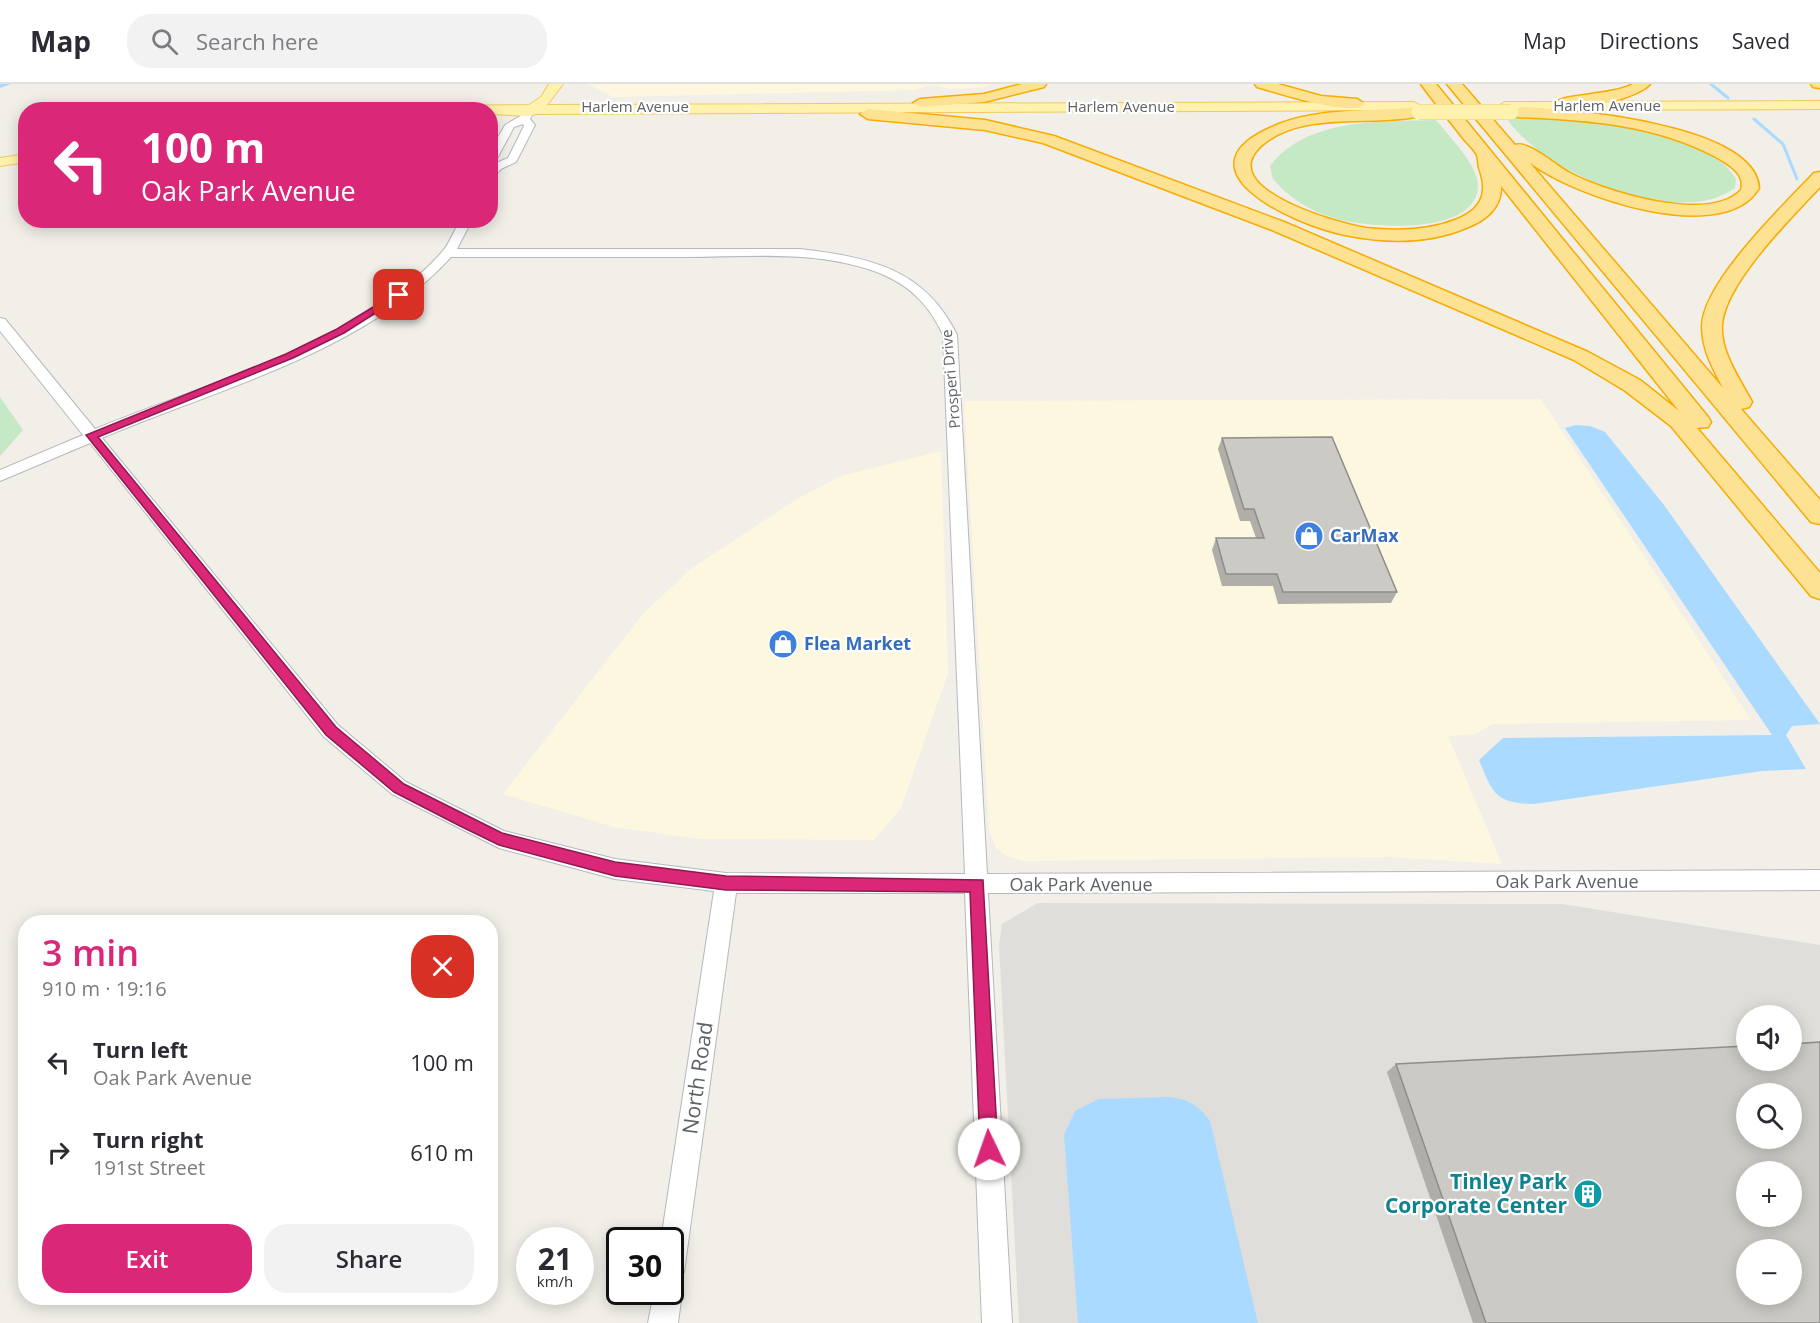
<!DOCTYPE html>
<html lang="en">
<head>
<meta charset="utf-8">
<style>
  :root { --surface:#fff; --page:#f2f2f3; --text:#2b2b33; --muted:#7c7c81; --line:#e1e1e2; --accent:#db2777 }
  body { margin:0; font-family:"Open Sans",sans-serif; background:var(--page); color:var(--text); height:100vh; display:flex; flex-direction:column; font-size:22px; white-space:nowrap }
  * { box-sizing:border-box; margin:0 }
  p { font-size:20px; color:var(--muted) }
  .icon { flex:none; width:33px; height:33px; fill:none; stroke:currentColor; stroke-width:2; stroke-linecap:round; stroke-linejoin:round }
  .map { position:relative; flex:1; overflow:hidden }
  .details { position:absolute; left:18px; top:831px; width:480px; height:390px; display:flex; flex-direction:column; background:var(--surface); border-radius:24px; box-shadow:0 3px 15px #0003 }
  .details>* { flex:none }
  .banner { position:absolute; left:18px; top:18px; width:480px; height:126px; border-radius:24px; box-shadow:0 3px 15px #0003; background:#db2777; color:#fff; overflow:hidden }
  .fabs { position:absolute; left:1736px; top:921px; display:grid; gap:12px }
  .fabs a { display:grid; place-items:center; width:66px; height:66px; border-radius:50%; background:var(--surface); box-shadow:0 3px 15px #0003; font-size:30px }
  .speed { position:absolute; left:516px; top:1143px; display:flex; gap:12px; font-size:30px; font-weight:700; text-align:center }
  .speed>* { display:grid; place-content:center; width:78px; height:78px; border-radius:50%; background:var(--surface); box-shadow:0 3px 15px #0003; line-height:1 }
  .speed small { font-size:15px; font-weight:400 }
  .speed .limit { border:3px solid #111; border-radius:9px; background:#fff; color:#111 }
  .pin { position:absolute; display:grid; place-items:center; width:51px; height:51px; color:#fff; margin:-26px; border-radius:12px; box-shadow:0 3px 9px #0006 }
  .me { position:absolute; width:66px; margin:-33px; rotate:357deg; stroke-linejoin:round; filter:drop-shadow(0 0 4px #0008) }
  .turn { display:flex; align-items:center; gap:21px; height:126px; padding:0 24px; font-size:27px }
  .turn .icon { width:78px; height:78px; stroke-width:2.5 }
  .turn b { display:block; font-size:42px; line-height:51px }
  .round { display:grid; place-items:center; flex:none; width:63px; height:63px; border-radius:24px; background:var(--page) }
  .summary { display:flex; align-items:center; justify-content:space-between; height:102px; padding:0 24px }
  h1 { font-size:36px; font-weight:600; line-height:45px; color:var(--accent) }
  .primary-button { display:flex; gap:12px; margin-top:auto; padding:12px 24px }
  .primary-button a { flex:1; height:69px; border-radius:24px; background:var(--accent); color:#fff; font-size:24px; font-weight:600; line-height:69px; text-align:center }
  .primary-button a+a { background:var(--page); color:var(--text) }
  ul { padding:0; list-style:none }
  li { display:flex; align-items:center; gap:18px; height:90px; padding:0 24px }
  li div { flex:1 }
  li b { display:block; font-size:22px }
  li em { font-style:normal }
  header { display:flex; align-items:center; gap:36px; box-sizing:border-box; height:84px; padding:0 30px; background:var(--surface); border-bottom:2px solid var(--line) }
  header strong { font-size:28px }
  nav { display:flex; gap:33px; margin-inline-start:auto; font-size:21px }
  .search { width:420px; height:54px; background:var(--page); display:flex; align-items:center; gap:15px; box-sizing:border-box; padding:0 21px; border-radius:24px; color:var(--muted); font-size:22px }
  .map>svg:first-child { display:block }
</style>
</head>
<body>
<header>
<strong>Map</strong>
<div class="search"><svg class="icon" aria-label="search" viewBox="0 0 24 24"><circle cx="10" cy="10" r="6"/><path d="M15 15l6 6"/></svg>Search here</div>
<nav><a>Map</a><a>Directions</a><a>Saved</a></nav>
</header>
<div class="map">
<svg width="1820" height="1239" viewBox="0 0 1820 1239">
  <rect width="100%" height="100%" fill="#f1efe8"/>
  <g fill="#fef7e0">
    <polygon points="588,0 992,0 980,4 951,5 931,1 913,6 613,13"/>
    <polygon points="1541,315 1751,636 1492,640 1476,650 1448,652 1502,780 1389,773 1025,777 1008,773 996,764 989,746 964,317"/>
    <polygon points="941,367 948,589 901,724 874,756 701,755 614,743 503,710 642,531 692,484 797,415 841,392"/>
  </g>
  <path fill="#e0deda" fill-rule="evenodd" d="M 1038,819 L 1562,820 L 1820,861 L 1820,1239 L 1019,1239 L 999,861 L 1002,840 ZM 1746,932 L 1791,932 L 1791,976 L 1746,976 ZM 1746,1010 L 1791,1010 L 1791,1054 L 1746,1054 ZM 1746,1088 L 1791,1088 L 1791,1132 L 1746,1132 ZM 1746,1166 L 1791,1166 L 1791,1210 L 1746,1210 Z"/>
  <g fill="#c5e8c5">
    <path d="M 1507,34 C 1566,35 1703,39 1736,95 L 1735,104 C 1681,143 1566,96 1524,54 C 1518,49 1510,40 1507,34 Z"/>
    <path d="M 1436,36 C 1448,51 1479,83 1478,102 C 1477,153 1366,144 1334,134 C 1310,127 1289,114 1273,95 L 1270,82 C 1308,33 1381,38 1436,36 Z"/>
    <polygon points="0,313 23,346 0,372"/>
  </g>
  <g fill="#aadaff">
    <path d="M 1576,341 L 1590,342 L 1605,348 L 1664,421 L 1820,640 L 1792,642 L 1786,651 L 1806,685 L 1762,687 L 1534,720 C 1495,719 1493,710 1479,676 L 1503,654 L 1772,651 L 1565,344 Z"/>
    <path d="M 1168,1013 C 1189,1015 1198,1021 1210,1037 L 1258,1239 L 1078,1239 L 1064,1051 L 1075,1027 L 1099,1015 Z"/>
  </g>
  <g fill="none" stroke-linecap="round" stroke-linejoin="round">
    <g stroke="#aadaff" stroke-width="3">
      <polyline points="1711,0 1728,14"/>
      <polyline points="1754,35 1783,60 1797,95"/>
    </g>
    <polygon fill="#aadaff" fill-rule="evenodd" points="0,0 11,0 0,4"/>
    <g stroke="#b5b8bc" stroke-width="2">
      <g id="minor">
        <path d="M 527,28 L 532,31 L 530,35 L 535,41 L 516,78 L 501,85 L 490,97 L 493,81 L 490,81 L 490,67 L 505,41 ZM 523,40 L 524,42 L 508,74 L 494,80 L 514,43 Z"/>
        <path d="M 460,136 L 472,136 L 457,165 L 800,165 C 868,173 925,184 957,251 L 987,790 L 1820,786 L 1820,806 L 988,809 L 1012,1239 L 982,1239 L 965,809 L 736,809 L 684,1188 L 678,1199 L 682,1208 L 678,1239 L 648,1239 L 654,1208 L 670,1208 L 670,1156 L 661,1156 L 714,807 L 615,795 L 499,764 L 392,710 L 324,653 L 90,359 L 0,397 L 0,386 L 83,351 L 0,247 L 0,234 L 5,235 L 95,345 C 204,300 363,258 442,168 C 450,159 454,147 460,136 ZM 451,173 C 529,173 607,173 685,173 C 750,173 821,165 884,191 C 913,204 930,223 943,251 L 965,790 L 726,789 L 615,775 L 504,747 L 406,698 L 338,641 L 102,354 C 217,305 365,268 451,173 Z"/>
      </g>
    </g>
    <g stroke="#f2c960" stroke-width="2">
      <g id="major">
        <polygon points="549,0 563,0 547,21 1414,18 1421,22 1414,26 536,30 529,32 490,30 490,26 415,26 421,22 529,21 541,13"/>
        <polygon points="1820,17 1820,25 1505,26 1498,22 1505,18"/>
        <polygon points="26,70 26,78 0,82 0,74"/>
      </g>
    </g>
    <g stroke="#f9ab00" stroke-width="3">
      <g id="highway">
        <polygon points="1022,0 1046,0 1044,3 984,18 920,23 913,19 920,15 984,10"/>
        <path d="M 1255,0 L 1278,0 L 1321,12 L 1357,15 L 1365,20 C 1352,34 1276,8 1257,3 Z"/>
        <path d="M 1421,0 L 1436,0 L 1708,333 L 1711,338 L 1708,343 L 1697,344 L 1820,489 L 1820,515 L 1811,512 L 1671,342 L 1624,306 L 1574,276 L 1272,146 L 1043,59 L 985,46 L 868,35 L 860,30 L 868,25 L 985,36 L 1054,52 L 1284,138 L 1588,268 L 1640,296 L 1679,327 L 1501,102 C 1502,124 1485,137 1466,144 C 1428,160 1384,159 1345,151 C 1291,140 1169,83 1279,40 C 1323,23 1373,28 1419,23 L 1424,25 L 1427,28 L 1424,31 C 1375,44 1303,25 1261,62 C 1214,105 1339,140 1366,144 C 1395,147 1427,147 1455,136 C 1481,126 1489,110 1479,84 C 1478,79 1478,74 1477,71 C 1474,65 1467,59 1463,54 C 1449,36 1434,18 1421,0 Z"/>
        <path d="M 1447,0 L 1462,0 L 1515,61 C 1528,56 1556,82 1570,89 C 1606,108 1709,140 1741,106 C 1746,90 1728,80 1716,73 C 1654,40 1586,36 1517,33 L 1512,31 L 1509,28 L 1512,25 C 1526,21 1543,25 1557,26 C 1601,29 1756,46 1759,104 C 1724,164 1572,112 1529,78 L 1723,304 C 1713,285 1702,265 1702,243 C 1702,199 1784,121 1814,89 L 1820,88 L 1820,103 C 1791,134 1725,199 1722,241 C 1720,268 1740,295 1752,318 L 1749,323 L 1741,325 L 1820,416 L 1820,440 L 1811,438 Z"/>
        <path d="M 1633,0 L 1650,0 C 1639,14 1569,32 1557,18 C 1564,10 1614,11 1633,0 Z"/>
        <polygon points="1811,0 1820,0 1820,4 1813,3"/>
      </g>
    </g>
    <use href="#minor" fill="#fff" fill-rule="evenodd"/>
    <use href="#major" fill="#fff2af" fill-rule="evenodd"/>
    <use href="#highway" fill="#fde293" fill-rule="evenodd"/>
    <g stroke="#f2c960" stroke-width="16" stroke-linecap="butt">
      <polyline id="major-bridge" points="1419,28 1511,28"/>
    </g>
    <use href="#major-bridge" stroke="#fff2af" stroke-width="15"/>
  </g>
  <g fill="#afaea9">
    <polygon points="1222,354 1397,508 1391,519 1278,520 1273,502 1222,502 1212,466 1216,454 1256,454 1250,437 1240,437 1218,365"/>
    <polygon points="1396,980 1820,1239 1473,1239 1387,988"/>
  </g>
  <g fill="#cccac5" stroke="#8f8d8a" stroke-width="1.5" fill-rule="evenodd">
    <polygon points="1332,353 1397,508 1283,508 1277,490 1226,490 1216,454 1264,454 1254,425 1244,425 1222,354"/>
    <path d="M 1820,958 L 1820,1239 L 1486,1239 L 1396,980 L 1746,962 L 1746,976 L 1791,976 L 1791,960 ZM 1746,1010 L 1791,1010 L 1791,1054 L 1746,1054 ZM 1746,1088 L 1791,1088 L 1791,1132 L 1746,1132 ZM 1746,1166 L 1791,1166 L 1791,1210 L 1746,1210 Z"/>
  </g>
  <polygon fill="#db2777" stroke="#8e194d" stroke-width="1.5" points="396,209 404,211 344,249 293,274 98,353 336,643 404,700 502,749 615,778 726,792 983,796 998,1065 996,1072 989,1074 983,1072 980,1065 970,808 726,806 615,792 499,761 460,742 394,708 326,651 86,351 286,270 337,245"/>
  <defs>
    <g id="shop-disc" transform="scale(1.5)"><circle r="9.5" fill="#3f7fe0" stroke="#fff"/><path d="M-5-2.5h2.3a2.7 3.5 0 0 1 5.4 0H5L5.5 6h-11ZM-1.5-2.5h3a1.5 2.3 0 0 0-3 0Z" fill="#fff"/></g>
    <g id="building-disc" transform="scale(1.5)"><circle r="9.5" fill="#0f9aa8" stroke="#fff"/><path d="M-4-6H4V6H1V3H-1V6H-4ZM-2.5-4.3h1.7v1.8h-1.7ZM.8-4.3h1.7v1.8H.8ZM-2.5-1h1.7V.8h-1.7ZM.8-1h1.7V.8H.8Z" fill="#fff"/></g>
  </defs>
  <g fill-rule="evenodd">
    <use href="#shop-disc" x="1309" y="452"/>
    <use href="#shop-disc" x="783" y="560"/>
    <use href="#building-disc" x="1588" y="1110"/>
  </g>
  <g text-anchor="middle" stroke-width="4.5" stroke-linejoin="round" paint-order="stroke">
    <g font-size="15" fill="#5f6368" stroke="#fff">
      <text x="1607" y="27">Harlem Avenue</text>
      <text x="635" y="28">Harlem Avenue</text>
      <text x="1121" y="28">Harlem Avenue</text>
      <text transform="translate(951 295) rotate(-95)" y="5">Prosperi Drive</text>
    </g>
    <g font-size="18" font-weight="bold" fill="#366cbe" stroke="#fff" text-anchor="start">
      <text x="1330" y="458">CarMax</text>
      <text x="804" y="566">Flea Market</text>
    </g>
    <g font-size="18" fill="#5f6368" stroke="#fff">
      <text x="1567" y="804">Oak Park Avenue</text>
      <text x="1081" y="807">Oak Park Avenue</text>
    </g>
    <g font-size="21" fill="#5f6368" stroke="#fff">
      <text transform="translate(698 994) rotate(-82)" y="7">North Road</text>
    </g>
    <g font-size="21" font-weight="bold" fill="#0d838f" stroke="#fff" text-anchor="end">
      <text x="1567" y="1105">Tinley Park<tspan x="1567" dy="24">Corporate Center</tspan></text>
    </g>
  </g>
</svg>
<div class="fabs">
<a><svg class="icon" aria-label="sound" viewBox="0 0 24 24"><path d="M4 9h4l5-4v14l-5-4H4zM17 9q2 3 0 6"/></svg></a>
<a><svg class="icon" aria-label="search" viewBox="0 0 24 24"><circle cx="10" cy="10" r="6"/><path d="M15 15l6 6"/></svg></a>
<a>+</a>
<a>−</a>
</div>
<div class="speed"><div>21<small>km/h</small></div><div class="limit">30</div></div>
<div class="pin" style="left:399px;top:211px;background:#d93025"><svg class="icon" aria-label="arrive" viewBox="0 0 24 24"><path d="M6 21V4h12l-3 4 3 4H6"/></svg></div>
<svg class="me" style="left:989px;top:1065px" viewBox="-20 -20 40 40"><circle r="19" fill="#fff"/><path d="M0-13L10 11 0 6-10 11z" fill="#db2777"/></svg>
<div class="banner">
<div class="turn"><svg class="icon" aria-label="left" viewBox="0 0 24 24"><path d="M17 20v-9H6M10 6l-5 5 5 5"/></svg><div><b>100 m</b>Oak Park Avenue</div></div>
</div>
<section class="details">
<div class="summary"><div><h1>3 min</h1><p>910 m · 19:16</p></div><a class="round" style="background:#d93025;color:#fff"><svg class="icon" aria-label="close" viewBox="0 0 24 24"><path d="M6 6l12 12M18 6L6 18"/></svg></a></div>
<ul>
<li><svg class="icon" aria-label="left" viewBox="0 0 24 24"><path d="M17 20v-9H6M10 6l-5 5 5 5"/></svg><div><b>Turn left</b><p>Oak Park Avenue</p></div><em>100 m</em></li>
<li><svg class="icon" aria-label="right" viewBox="0 0 24 24"><path d="M7 20v-9h11M14 6l5 5-5 5"/></svg><div><b>Turn right</b><p>191st Street</p></div><em>610 m</em></li>
</ul>
<div class="primary-button"><a>Exit</a><a>Share</a></div>
</section>
</div>
</body>
</html>
